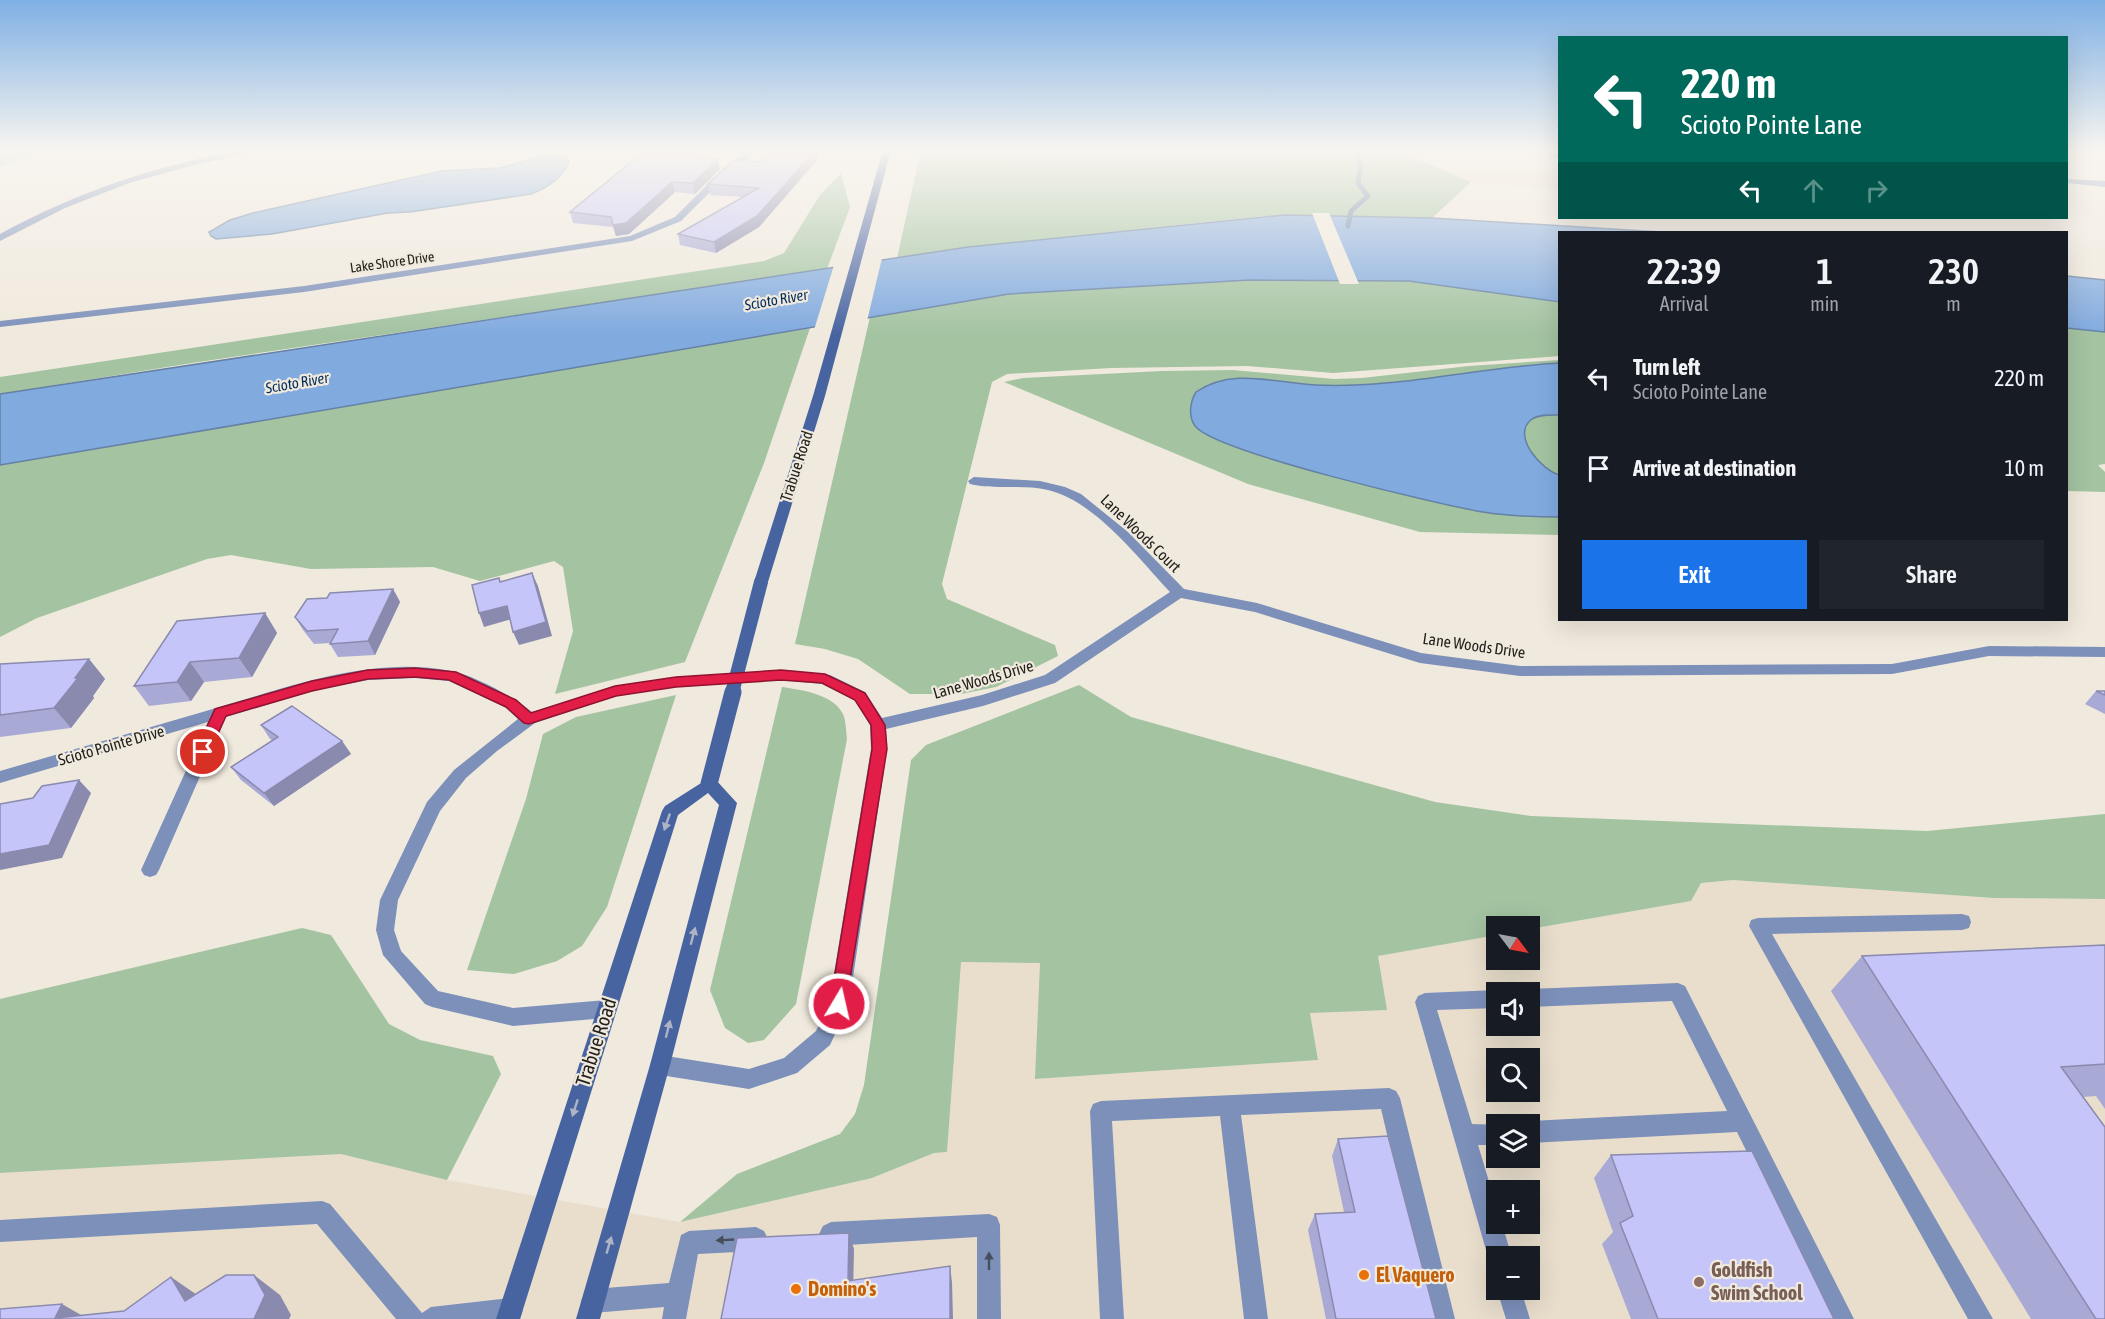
<!DOCTYPE html>
<html lang="en">
<head>
<meta charset="utf-8">
<style>
  :root { --surface:#171b24; --page:#20242c; --text:#f1f3f6; --muted:#9ea1a6; --accent:#1a73e8 }
  body { margin:0; font-family:"Asap Condensed",sans-serif; background:var(--page); color:var(--text); height:100vh; display:flex; flex-direction:column; font-size:22px; white-space:nowrap }
  * { box-sizing:border-box; margin:0 }
  p { font-size:20px; color:var(--muted) }
  .icon { flex:none; width:33px; height:33px; fill:none; stroke:currentColor; stroke-width:2; stroke-linecap:round; stroke-linejoin:round }
  .map { position:relative; flex:1; overflow:hidden }
  .panel { position:absolute; left:1558px; top:231px; width:510px; height:390px; display:flex; flex-direction:column; background:var(--surface); border-radius:0px; box-shadow:0 6px 24px #0002 }
  .panel>* { flex:none }
  .top-card { position:absolute; left:1558px; top:36px; width:510px; height:183px; border-radius:0px; box-shadow:0 6px 24px #0002; background:#00695c; color:#fff; overflow:hidden }
  .needle { width:39px; rotate:122deg }
  .buttons { position:absolute; left:1486px; top:916px; display:grid; gap:12px }
  .buttons a { display:grid; place-items:center; width:54px; height:54px; border-radius:0px; background:var(--surface); box-shadow:0 6px 24px #0002; font-size:30px }
  .pin { position:absolute; display:grid; place-items:center; width:51px; height:51px; color:#fff; margin:-26px; border:3px solid #fff; border-radius:50%; box-shadow:0 2px 6px #0007 }
  .me { position:absolute; width:66px; margin:-33px; rotate:9deg; stroke-linejoin:round; filter:drop-shadow(0 0 4px #0008) }
  .turn { display:flex; align-items:center; gap:21px; height:126px; padding:0 24px; font-size:27px }
  .turn .icon { width:78px; height:78px; stroke-width:2.5 }
  .turn b { display:block; font-size:42px; line-height:51px }
  .lanes { display:flex; align-items:center; height:57px; padding:0 24px; background:#0003; justify-content:center; gap:30px; direction:ltr }
  .lanes .off { opacity:.35 }
  .eta { display:flex; justify-content:space-evenly; align-items:center; height:102px; text-align:center }
  .eta b { font-size:36px; font-weight:600; line-height:42px }
  .primary-button { display:flex; gap:12px; margin-top:auto; padding:12px 24px }
  .primary-button a { flex:1; height:69px; border-radius:0px; background:var(--accent); color:#fff; font-size:24px; font-weight:600; line-height:69px; text-align:center }
  .primary-button a+a { background:var(--page); color:var(--text) }
  ul { padding:0; list-style:none }
  li { display:flex; align-items:center; gap:18px; height:90px; padding:0 24px }
  li div { flex:1 }
  li b { display:block; font-size:22px }
  li em { font-style:normal }
  .map>svg:first-child { display:block }
</style>
</head>
<body>
<div class="map">
<svg width="2105" height="1319" viewBox="0 0 2105 1319">
  <rect width="100%" height="100%" fill="#f0e9dd"/>
  <g fill="#e9decc" fill-rule="evenodd">
    <polygon points="1397,150 1532,150 1560,156 1560,190 1471,182"/>
    <path d="M 1733,880 L 1994,898 L 2105,899 L 2105,1319 L 0,1319 L 0,1173 L 341,1154 L 447,1180 L 680,1222 L 872,1178 L 934,1153 L 947,1152 L 960,962 L 1040,963 L 1036,1079 L 1318,1060 L 1310,1013 L 1377,956 L 1497,935 L 1497,960 L 1530,960 L 1530,929 L 1690,901 L 1701,883 ZM 1497,993 L 1530,993 L 1530,1026 L 1497,1026 ZM 1497,1059 L 1530,1059 L 1530,1092 L 1497,1092 ZM 1497,1125 L 1530,1125 L 1530,1158 L 1497,1158 ZM 1497,1191 L 1530,1191 L 1530,1224 L 1497,1224 ZM 1497,1257 L 1530,1257 L 1530,1290 L 1497,1290 Z"/>
  </g>
  <g fill="#a3c3a1">
    <polygon points="0,150 48,150 0,166"/>
    <polygon points="921,150 1397,150 1471,182 1432,218 1266,216 968,247 897,258"/>
    <polygon points="841,173 850,207 827,269 192,363 0,394 0,377 764,261 784,253 820,195"/>
    <polygon points="1250,280 1409,281 1560,302 1560,356 1333,373 1247,366 1111,368 1007,374 992,382 942,584 947,599 1055,645 1058,656 996,687 961,694 910,694 858,659 825,649 795,644 870,317 1008,294"/>
    <polygon points="810,328 764,463 685,662 555,694 573,631 563,567 554,561 480,581 433,567 311,569 231,555 207,559 37,618 0,637 0,465"/>
    <polygon points="2067,328 2105,332 2105,464 2098,465 2105,472 2105,492 2067,491"/>
    <polygon points="1560,360 1560,535 1420,532 1248,484 1004,382 1023,378 1162,371 1232,370 1334,379 1362,378 1469,366"/>
    <polygon points="1079,685 1131,717 1435,802 1531,816 1927,831 2105,814 2105,899 1994,898 1733,880 1701,883 1691,901 1530,929 1530,927 1497,927 1497,935 1378,956 1387,1010 1310,1013 1318,1060 1035,1079 1040,963 961,962 947,1152 934,1153 872,1178 680,1222 737,1174 840,1134 855,1114 864,1085 911,760 926,745"/>
    <path d="M 782,687 C 802,690 833,694 843,714 C 846,721 846,731 847,739 L 796,1004 L 764,1040 L 748,1043 L 725,1028 L 710,990 Z"/>
    <polygon points="676,695 607,907 582,946 557,961 514,974 467,970 526,799 543,734 576,717"/>
    <polygon points="302,928 331,935 389,1024 420,1040 493,1056 501,1074 447,1180 341,1154 0,1173 0,999"/>
  </g>
  <g fill="#81aadf" stroke="#6581a5" stroke-width="1.5">
    <path d="M 546,155 L 565,157 L 569,162 C 562,178 547,188 531,194 L 410,212 L 388,213 L 272,234 L 216,239 L 211,236 L 209,232 L 230,220 L 253,213 L 442,171 L 500,168 Z"/>
    <polygon points="1285,215 1432,218 1662,232 1560,232 1560,302 1409,281 1250,280 1009,294 0,465 0,394 968,247"/>
    <polygon points="2067,276 2105,280 2105,332 2067,328"/>
    <path d="M 1560,363 L 1560,415 C 1551,415 1540,414 1532,419 C 1510,435 1542,471 1560,475 L 1560,517 C 1534,517 1508,516 1483,512 C 1441,505 1215,452 1195,426 C 1188,416 1190,402 1196,392 C 1233,367 1274,383 1315,385 C 1398,389 1478,367 1560,363 Z"/>
  </g>
  <g fill="#f0e9dd">
    <polygon points="1312,213 1329,213 1359,284 1340,284"/>
    <polygon points="882,258 867,321 814,330 834,265"/>
  </g>
  <g fill="none" stroke-linecap="round" stroke-linejoin="round">
    <polyline stroke="#6581a5" stroke-width="5" points="1348,226 1351,211 1368,196 1358,183 1360,169 1357,150"/>
    <g fill="#7c90ba" fill-rule="evenodd">
      <polygon points="1962,914 1969,916 1971,922 1969,928 1962,930 1772,934 1993,1319 1968,1319 1749,926 1751,920 1758,918"/>
      <polygon points="1678,983 1685,986 1854,1319 1829,1319 1737,1132 1530,1143 1530,1125 1522,1125 1530,1121 1727,1111 1672,1001 1530,1007 1530,993 1522,993 1530,989"/>
      <polygon points="1497,990 1504,993 1497,993 1497,1008 1437,1010 1472,1124 1501,1125 1497,1125 1497,1145 1478,1145 1497,1208 1497,1224 1502,1224 1512,1257 1497,1257 1497,1267 1492,1265 1488,1257 1415,1002 1418,996 1425,993"/>
      <polygon points="1389,1088 1396,1091 1400,1098 1455,1319 1431,1319 1381,1109 1241,1115 1268,1319 1244,1319 1220,1116 1112,1121 1124,1319 1100,1319 1090,1111 1093,1104 1101,1101"/>
      <polygon points="322,1201 330,1204 422,1313 431,1307 511,1298 520,1301 523,1310 520,1319 396,1319 317,1224 0,1242 0,1220"/>
      <polygon points="989,1214 997,1217 1000,1225 1001,1319 977,1319 977,1237 831,1246 823,1242 819,1234 823,1226 831,1222"/>
      <polygon points="756,1227 764,1231 768,1239 764,1247 756,1251 698,1254 686,1319 662,1319 664,1307 593,1313 585,1309 581,1301 585,1293 593,1289 669,1283 681,1235 689,1231"/>
      <polygon points="1497,1290 1521,1290 1530,1319 1506,1319"/>
    </g>
    <g fill="#7c90ba" fill-rule="evenodd">
      <path d="M 245,150 L 266,150 L 194,165 L 129,183 L 65,208 L 0,241 L 0,234 C 77,192 158,164 245,150 Z"/>
      <polygon points="751,150 761,150 733,169 681,221 632,241 304,292 0,327 0,321 304,286 630,236 675,217 727,165"/>
      <polygon points="1528,150 1560,154 1560,158 1529,152"/>
      <polygon points="2067,179 2105,181 2105,187 2067,183"/>
      <path d="M 974,477 L 1040,481 L 1065,487 L 1081,494 L 1128,532 L 1184,589 L 1257,603 L 1421,653 L 1520,666 L 1892,664 L 1989,646 L 2105,647 L 2105,657 L 1989,656 L 1892,674 L 1520,676 L 1420,663 L 1255,612 L 1181,598 L 1055,683 L 983,706 L 886,729 L 887,749 L 849,1004 L 830,1045 L 797,1073 L 749,1089 L 660,1075 L 653,1072 L 650,1065 L 653,1058 L 660,1055 L 749,1069 L 784,1058 L 816,1031 L 829,1004 L 871,749 L 870,725 L 855,700 L 822,684 L 781,680 L 676,687 L 616,696 L 535,723 L 497,751 L 466,778 L 440,811 L 398,900 L 394,930 L 401,951 L 438,991 L 513,1008 L 606,1000 L 613,1003 L 616,1009 L 613,1015 L 606,1018 L 513,1026 L 432,1007 L 425,1004 L 383,955 L 376,930 L 380,900 L 427,802 L 454,770 L 518,719 L 505,707 L 449,681 L 415,678 L 368,680 L 312,691 L 226,717 L 159,870 L 156,875 L 150,877 L 144,875 L 141,870 L 208,722 L 0,783 L 0,771 C 69,751 137,731 206,711 C 284,689 369,655 451,671 C 474,675 515,698 532,712 L 615,686 L 676,677 L 781,670 L 830,675 L 865,692 L 882,718 L 982,695 L 1045,675 L 1170,592 C 1138,558 1095,501 1048,490 C 1022,484 995,490 970,484 L 968,481 Z"/>
    </g>
    <g fill="#4864a0" fill-rule="evenodd">
      <polygon points="883,150 891,150 825,396 768,582 766,585 756,585 754,582 813,396"/>
      <polygon points="709,778 715,779 737,803 670,1065 600,1319 576,1319 650,1065 719,805 708,793 678,815 520,1319 496,1319 662,811 665,806"/>
    </g>
    <polyline stroke="#4864a0" stroke-width="14" points="732,693 761,582"/>
    <polyline stroke="#4864a0" stroke-width="17" points="709,784 733,692"/>
  </g>
  <g fill="#a9a9d6">
    <polygon points="773,150 817,150 818,159 759,227 716,253 680,245 678,234 743,197 710,195 708,184 761,162"/>
    <polygon points="697,153 701,154 702,157 718,159 720,169 695,194 675,192 629,234 616,236 613,227 573,223 570,212"/>
    <polygon points="393,589 400,602 375,655 338,657 330,644 330,643 314,644 303,630 295,617 327,598"/>
    <polygon points="265,613 277,633 252,677 204,682 191,701 149,706 134,686"/>
    <polygon points="89,659 105,679 93,696 94,698 71,728 0,737 0,664"/>
    <polygon points="2096,691 2105,691 2105,714 2085,704"/>
    <polygon points="261,725 342,741 351,754 274,806 241,780 231,767 272,740 270,739"/>
    <polygon points="2105,945 2105,1109 2096,1096 2083,1097 2105,1319 2031,1319 1831,991 1862,956"/>
    <polygon points="1338,1139 1436,1319 1326,1319 1308,1230 1315,1214 1344,1212 1332,1156"/>
    <polygon points="1611,1155 1834,1319 1631,1319 1602,1244 1613,1232 1594,1178"/>
  </g>
  <g fill="#8a8aae">
    <polygon points="687,150 697,150 697,153 685,153"/>
    <polygon points="816,150 817,150 818,159 759,227 716,253 714,242"/>
    <polygon points="718,159 720,169 695,194 693,183"/>
    <polygon points="672,182 675,192 629,234 616,236 613,225"/>
    <polygon points="532,573 538,586 552,636 519,645 513,632"/>
    <polygon points="393,589 400,602 375,655 368,641"/>
    <polygon points="507,606 512,619 484,627 479,613"/>
    <polygon points="265,613 277,633 252,677 239,658"/>
    <polygon points="89,659 105,679 93,696 94,698 71,728 54,708"/>
    <polygon points="190,662 204,682 191,701 177,682"/>
    <polygon points="342,741 351,754 274,806 264,793"/>
    <polygon points="79,780 91,793 62,858 0,870 0,854"/>
    <polygon points="849,1233 854,1249 853,1296 848,1281"/>
    <polygon points="950,1266 952,1282 953,1319 950,1319"/>
    <polygon points="254,1275 280,1295 291,1315 289,1319 254,1319"/>
    <polygon points="171,1277 200,1297 185,1301"/>
    <polygon points="62,1304 88,1319 55,1318"/>
  </g>
  <g fill="#c5c5f9" stroke="#8a8aae" stroke-width="1.5">
    <polygon points="646,150 687,150 685,153 701,154 697,157 718,159 693,183 672,182 626,223 613,225 611,217 570,212"/>
    <polygon points="773,150 816,150 757,216 714,242 678,234 759,188 708,184 734,160 761,162"/>
    <polygon points="532,573 546,622 513,632 507,606 479,613 472,585 499,578 500,582"/>
    <polygon points="393,589 368,641 330,644 338,629 307,631 295,617 307,599 327,598 330,593"/>
    <polygon points="265,613 239,658 190,662 177,682 134,686 177,621"/>
    <polygon points="89,659 75,678 78,678 54,708 0,715 0,664"/>
    <polygon points="2096,691 2105,691 2105,695"/>
    <polygon points="292,706 342,741 264,793 231,767 278,737 261,725"/>
    <polygon points="79,780 49,845 0,854 0,804 33,798 42,786"/>
    <polygon points="2105,945 2105,1064 2061,1067 2105,1127 2105,1319 2096,1319 1862,956"/>
    <polygon points="1388,1136 1436,1319 1336,1319 1315,1214 1355,1212 1338,1139"/>
    <polygon points="1752,1151 1834,1319 1658,1319 1620,1223 1633,1216 1611,1155"/>
    <polygon points="849,1233 848,1281 950,1266 950,1319 721,1319 737,1238"/>
    <polygon points="226,1275 254,1275 265,1295 254,1319 0,1319 0,1309 62,1304 55,1318 124,1311 171,1277 185,1301"/>
  </g>
  <defs><path id="oneway-solid" d="M-6-.8H1V-3.2L6.5 0L1 3.2V.8H-6Z" transform="scale(1.5)"/></defs>
  <g fill="#adb4c5">
    <use href="#oneway-solid" transform="translate(667 822) rotate(109)"/>
    <use href="#oneway-solid" transform="translate(693 936) rotate(-75)"/>
    <use href="#oneway-solid" transform="translate(668 1029) rotate(-76)"/>
    <use href="#oneway-solid" transform="translate(575 1108) rotate(108)"/>
    <use href="#oneway-solid" transform="translate(609 1245) rotate(-74)"/>
  </g>
  <g fill="#474e5c">
    <use href="#oneway-solid" transform="translate(725 1240) rotate(177)"/>
    <use href="#oneway-solid" transform="translate(989 1261) rotate(-90)"/>
  </g>
  <linearGradient id="sky" x2="0" y2="1"><stop stop-color="#7fb0e4"/><stop offset="0.45" stop-color="#f8f5f0"/><stop offset="1" stop-color="#f8f5f0" stop-opacity="0"/></linearGradient>
  <rect width="2105" height="335" fill="url(#sky)"/>
  <polygon fill="#e11d48" stroke="#92132f" stroke-width="1.5" points="415,668 456,672 516,700 531,713 615,686 676,677 781,670 825,674 865,693 885,725 887,749 845,1010 839,1012 832,1010 830,1004 872,749 871,725 855,700 822,683 781,680 676,687 616,696 529,724 524,723 506,707 449,680 415,677 368,679 312,691 226,716 208,756 198,756 195,752 215,709 312,681 368,670"/>
  <g fill="#e8710a" stroke="#f0e9dd" stroke-width="2">
    <circle cx="1364" cy="1275" r="6"/>
    <circle cx="796" cy="1289" r="6"/>
  </g>
  <circle fill="#8d6e63" stroke="#f0e9dd" stroke-width="2" cx="1699" cy="1282" r="6"/>
  <g text-anchor="middle" stroke-width="4.5" stroke-linejoin="round" paint-order="stroke">
    <g font-size="14" fill="#24221e" stroke="#f0e9dd">
      <text transform="translate(392 262) rotate(-8)" y="5">Lake Shore Drive</text>
    </g>
    <g font-size="15" font-style="italic" fill="#022c5b" stroke="#f0e9dd">
      <text transform="translate(776 300) rotate(-10)" y="5">Scioto River</text>
      <text transform="translate(297 383) rotate(-10)" y="5">Scioto River</text>
    </g>
    <g font-size="16" fill="#24221e" stroke="#f0e9dd">
      <text transform="translate(796 466) rotate(-72)" y="6">Trabue Road</text>
      <text transform="translate(1141 533) rotate(44)" y="6">Lane Woods Court</text>
      <text transform="translate(1474 645) rotate(8)" y="6">Lane Woods Drive</text>
      <text transform="translate(983 679) rotate(-16)" y="6">Lane Woods Drive</text>
      <text transform="translate(111 745) rotate(-16)" y="6">Scioto Pointe Drive</text>
    </g>
    <g font-size="20" fill="#24221e" stroke="#f0e9dd">
      <text transform="translate(596 1042) rotate(-72)" y="7">Trabue Road</text>
    </g>
    <g font-size="20" font-weight="bold" fill="#785e54" stroke="#f0e9dd" text-anchor="start">
      <text x="1711" y="1277">Goldfish<tspan x="1711" dy="23">Swim School</tspan></text>
    </g>
    <g font-size="20" font-weight="bold" fill="#c56008" stroke="#f0e9dd" text-anchor="start">
      <text x="1376" y="1282">El Vaquero</text>
      <text x="808" y="1296">Domino's</text>
    </g>
  </g>
</svg>
<div class="buttons">
<a><svg class="needle" viewBox="-14 -14 28 28"><path d="M0-13l5 13h-10z" fill="#e53935"/><path d="M0 13l5-13h-10z" fill="#9ea1a6"/></svg></a>
<a><svg class="icon" aria-label="sound" viewBox="0 0 24 24"><path d="M4 9h4l5-4v14l-5-4H4zM17 9q2 3 0 6"/></svg></a>
<a><svg class="icon" aria-label="search" viewBox="0 0 24 24"><circle cx="10" cy="10" r="6"/><path d="M15 15l6 6"/></svg></a>
<a><svg class="icon" aria-label="layers" viewBox="0 0 24 24"><path d="M12 4l9 5-9 5-9-5zM3 14l9 5 9-5"/></svg></a>
<a>+</a>
<a>−</a>
</div>
<div class="pin" style="left:203px;top:752px;background:#d93025"><svg class="icon" aria-label="arrive" viewBox="0 0 24 24"><path d="M6 21V4h12l-3 4 3 4H6"/></svg></div>
<svg class="me" style="left:839px;top:1004px" viewBox="-20 -20 40 40"><circle r="17" fill="#e11d48" stroke="#fff" stroke-width="3"/><path d="M0-11L8 9 0 5-8 9z" fill="#fff"/></svg>
<div class="top-card">
<div class="turn"><svg class="icon" aria-label="left" viewBox="0 0 24 24"><path d="M17 20v-9H6M10 6l-5 5 5 5"/></svg><div><b>220 m</b>Scioto Pointe Lane</div></div>
<div class="lanes"><svg class="icon" aria-label="left" viewBox="0 0 24 24"><path d="M17 20v-9H6M10 6l-5 5 5 5"/></svg><svg class="icon off" aria-label="ahead" viewBox="0 0 24 24"><path d="M12 20V5M6 11l6-6 6 6"/></svg><svg class="icon off" aria-label="right" viewBox="0 0 24 24"><path d="M7 20v-9h11M14 6l5 5-5 5"/></svg></div>
</div>
<section class="panel">
<div class="eta">
<div><b>22:39</b><p>Arrival</p></div>
<div><b>1</b><p>min</p></div>
<div><b>230</b><p>m</p></div>
</div>
<ul>
<li><svg class="icon" aria-label="left" viewBox="0 0 24 24"><path d="M17 20v-9H6M10 6l-5 5 5 5"/></svg><div><b>Turn left</b><p>Scioto Pointe Lane</p></div><em>220 m</em></li>
<li><svg class="icon" aria-label="arrive" viewBox="0 0 24 24"><path d="M6 21V4h12l-3 4 3 4H6"/></svg><div><b>Arrive at destination</b></div><em>10 m</em></li>
</ul>
<div class="primary-button"><a>Exit</a><a>Share</a></div>
</section>
</div>
</body>
</html>
